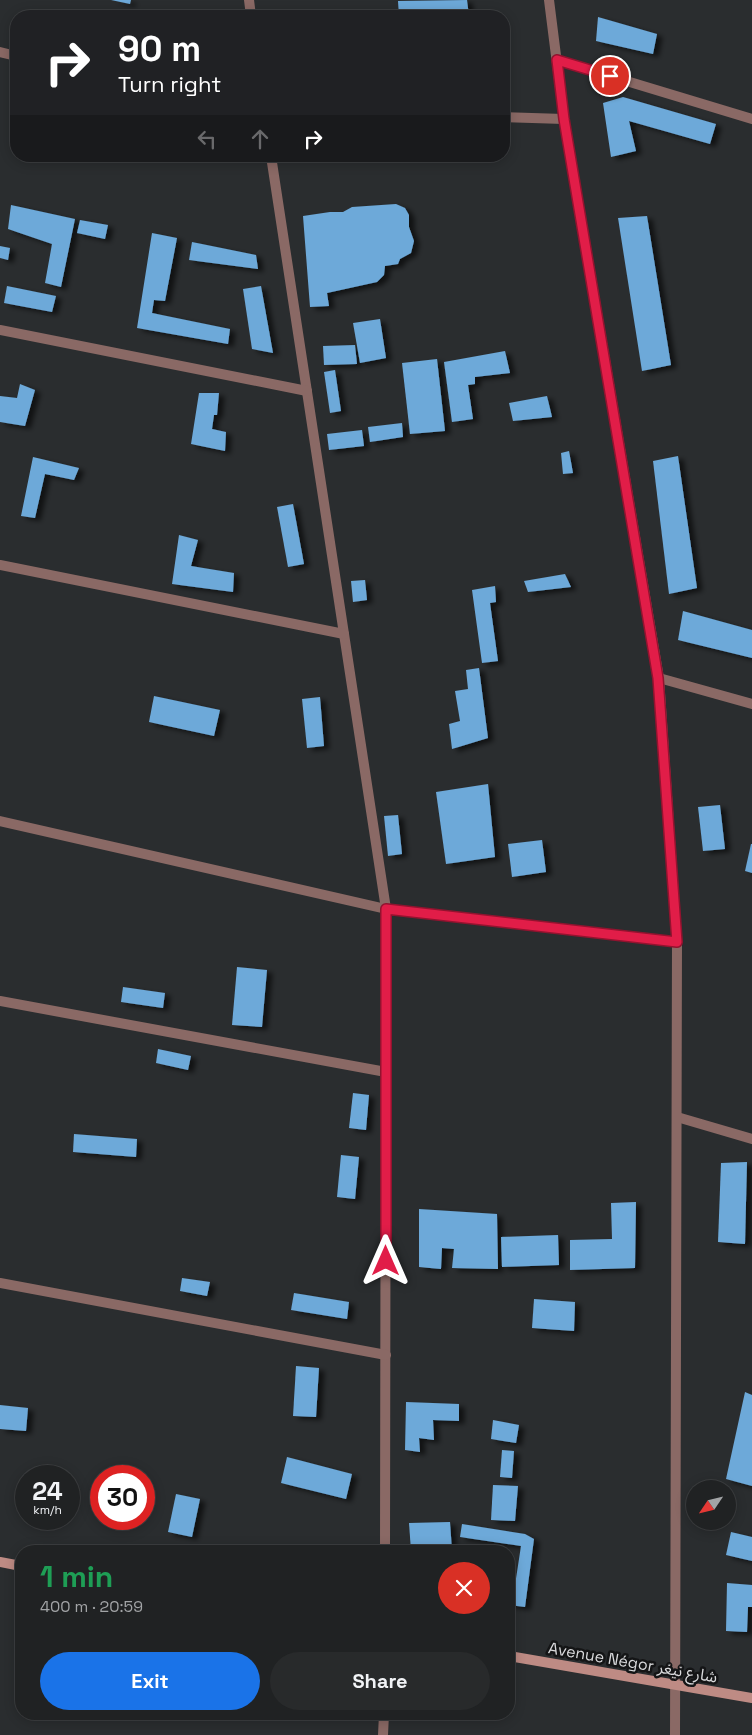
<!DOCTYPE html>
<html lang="en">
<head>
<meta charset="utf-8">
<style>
  :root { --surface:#202223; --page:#282a2b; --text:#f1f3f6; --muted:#a2a4a6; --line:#3d3f41; --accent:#1a73e8 }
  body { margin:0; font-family:"Space Grotesk","Noto Sans Arabic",sans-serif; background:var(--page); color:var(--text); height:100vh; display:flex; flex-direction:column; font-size:19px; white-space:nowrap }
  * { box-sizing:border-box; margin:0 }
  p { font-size:16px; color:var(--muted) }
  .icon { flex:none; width:28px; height:28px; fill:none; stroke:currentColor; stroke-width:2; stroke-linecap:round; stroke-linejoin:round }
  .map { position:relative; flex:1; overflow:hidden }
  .panel { position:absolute; left:15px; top:1545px; width:500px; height:175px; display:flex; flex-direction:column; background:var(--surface); border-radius:20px; box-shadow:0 2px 12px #0003,0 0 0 1px var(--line) }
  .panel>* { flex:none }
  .top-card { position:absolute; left:10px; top:10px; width:500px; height:152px; border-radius:20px; box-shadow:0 2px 12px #0003,0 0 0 1px var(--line); background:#202124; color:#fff; overflow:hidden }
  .needle { width:32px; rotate:235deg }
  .buttons { position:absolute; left:686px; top:1480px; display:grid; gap:10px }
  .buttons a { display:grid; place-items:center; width:50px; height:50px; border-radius:50%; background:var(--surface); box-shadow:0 2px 12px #0003,0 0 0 1px var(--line); font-size:25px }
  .speed { position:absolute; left:15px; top:1465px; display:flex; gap:10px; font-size:25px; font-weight:700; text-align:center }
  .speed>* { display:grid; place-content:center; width:65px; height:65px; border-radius:50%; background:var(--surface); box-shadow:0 2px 12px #0003,0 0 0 1px var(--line); line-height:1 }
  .speed small { font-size:12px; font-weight:400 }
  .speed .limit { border:8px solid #d22; background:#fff; color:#111 }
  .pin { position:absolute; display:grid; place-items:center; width:42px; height:42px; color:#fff; margin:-21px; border:2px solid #fff; border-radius:50%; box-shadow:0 1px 5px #0007 }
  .me { position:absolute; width:55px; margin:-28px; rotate:0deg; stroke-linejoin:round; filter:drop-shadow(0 0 4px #0008) }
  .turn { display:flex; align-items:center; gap:18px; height:105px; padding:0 25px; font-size:22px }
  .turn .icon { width:65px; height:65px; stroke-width:2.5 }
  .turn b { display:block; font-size:35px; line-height:42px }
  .lanes { display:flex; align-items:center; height:48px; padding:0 25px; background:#0003; justify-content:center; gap:25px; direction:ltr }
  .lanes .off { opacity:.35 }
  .round { display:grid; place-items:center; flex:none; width:52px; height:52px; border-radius:26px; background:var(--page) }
  .overview { display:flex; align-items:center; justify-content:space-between; height:85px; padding:0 25px }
  h1 { font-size:30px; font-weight:800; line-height:38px; color:#1e9e55 }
  .button { display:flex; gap:10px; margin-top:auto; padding:10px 25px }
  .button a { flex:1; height:58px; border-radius:30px; background:var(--accent); color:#fff; font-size:20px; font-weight:800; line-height:58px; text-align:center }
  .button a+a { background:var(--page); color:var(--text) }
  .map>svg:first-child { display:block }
</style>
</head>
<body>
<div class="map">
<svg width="752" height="1735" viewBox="0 0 752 1735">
  <defs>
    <filter id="shadow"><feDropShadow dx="5.5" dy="3" stdDeviation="2.5" flood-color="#0009"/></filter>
  </defs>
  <rect width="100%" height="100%" fill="#2a2d2f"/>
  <g fill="#6da9d9" filter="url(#shadow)">
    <polygon points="111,0 131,0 130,4"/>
    <polygon points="467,0 469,16 399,16 398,1"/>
    <polygon points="598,17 657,34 653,54 596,41"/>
    <polygon points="623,97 716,124 710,144 629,121 636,151 611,157 603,103"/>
    <polygon points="396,204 405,208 409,215 409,227 414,241 411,253 400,259 398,264 385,266 384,275 377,282 327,293 329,306 310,307 303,216 330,212 343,212 352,207"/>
    <polygon points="11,205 75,219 61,287 45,283 52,244 8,229"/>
    <polygon points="647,216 671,365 642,371 618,218"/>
    <polygon points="80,220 108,225 105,239 77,233"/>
    <polygon points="152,233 177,238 165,301 154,300 152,313 230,329 228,344 137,328"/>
    <polygon points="192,242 256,255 258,269 189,260"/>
    <polygon points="0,246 10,248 8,260 0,258"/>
    <polygon points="7,286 56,296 52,312 4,303"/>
    <polygon points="261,286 273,353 252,349 243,289"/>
    <polygon points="380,319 386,358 360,363 353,323"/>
    <polygon points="355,345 357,364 324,365 323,346"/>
    <polygon points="505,351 510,373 475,377 475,384 468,385 473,419 452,422 444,362"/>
    <polygon points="437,359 445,431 410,434 402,363"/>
    <polygon points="335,370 341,411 330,413 324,372"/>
    <polygon points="20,384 35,390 25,426 0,422 0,396 17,398"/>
    <polygon points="199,393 219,393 217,415 214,415 212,429 226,432 225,451 191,444"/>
    <polygon points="547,396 552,417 513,421 509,403"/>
    <polygon points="402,423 403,437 370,442 368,427"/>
    <polygon points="362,430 364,446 329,450 327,434"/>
    <polygon points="569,451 573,473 563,474 561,453"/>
    <polygon points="678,456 697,588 669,594 653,461"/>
    <polygon points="33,457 79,468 74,480 45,474 35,518 21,516"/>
    <polygon points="293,504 304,564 288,567 277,507"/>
    <polygon points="179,535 198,540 191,566 234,573 233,592 172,584"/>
    <polygon points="565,574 571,587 528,592 524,581"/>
    <polygon points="365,580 367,600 353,602 351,581"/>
    <polygon points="495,586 496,602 490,603 498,661 482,663 472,590"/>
    <polygon points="683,611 752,630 752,658 678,640"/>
    <polygon points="479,668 488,738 452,749 449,724 460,721 455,691 468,689 466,670"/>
    <polygon points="154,696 220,710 214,736 149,722"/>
    <polygon points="320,697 324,746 307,748 302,699"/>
    <polygon points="488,784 495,857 446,864 436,792"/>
    <polygon points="720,805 725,849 703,851 698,807"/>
    <polygon points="398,815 402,854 388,856 384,816"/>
    <polygon points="542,840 546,872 512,877 508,844"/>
    <polygon points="751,844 752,844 752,873 745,871"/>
    <polygon points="237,967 267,970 262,1027 232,1025"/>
    <polygon points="123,987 165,993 163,1008 121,1002"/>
    <polygon points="158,1049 191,1056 188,1070 156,1063"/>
    <polygon points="353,1093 369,1095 366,1130 349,1128"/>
    <polygon points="74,1134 137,1139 136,1157 73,1152"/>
    <polygon points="341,1155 359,1157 355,1199 337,1197"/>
    <polygon points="747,1162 745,1244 718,1242 721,1163"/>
    <polygon points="636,1202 635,1268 570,1270 570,1240 612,1239 611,1203"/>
    <polygon points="419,1209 497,1214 498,1269 452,1268 454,1249 442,1248 441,1269 419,1267"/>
    <polygon points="558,1235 559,1265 502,1267 501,1237"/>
    <polygon points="182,1278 210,1282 207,1296 180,1291"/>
    <polygon points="294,1293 349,1302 347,1319 291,1310"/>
    <polygon points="534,1299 575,1302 574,1331 532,1328"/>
    <polygon points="296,1366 319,1368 316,1417 293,1416"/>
    <polygon points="745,1392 752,1395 752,1486 726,1479"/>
    <polygon points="406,1402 459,1404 459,1421 433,1420 434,1440 419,1438 420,1452 405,1450"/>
    <polygon points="0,1405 28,1408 26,1431 0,1429"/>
    <polygon points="493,1420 519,1425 516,1443 491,1439"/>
    <polygon points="502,1450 514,1451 512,1478 500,1477"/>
    <polygon points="287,1457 352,1474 346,1499 281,1483"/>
    <polygon points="493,1485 518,1486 515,1521 491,1520"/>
    <polygon points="176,1494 200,1499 192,1537 168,1532"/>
    <polygon points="450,1522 452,1551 411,1551 409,1523"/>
    <polygon points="462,1524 525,1534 534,1539 525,1607 509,1605 509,1584 515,1585 521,1546 460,1537"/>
    <polygon points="731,1532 752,1537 752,1561 726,1555"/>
    <polygon points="727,1583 752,1585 752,1607 748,1607 747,1632 726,1631"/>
  </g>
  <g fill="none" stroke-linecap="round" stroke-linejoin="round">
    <g stroke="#8a6965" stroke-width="10">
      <polyline points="249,0 251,16"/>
      <polyline points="557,60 752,119"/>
      <polyline points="271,156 386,909 385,1551"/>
      <polyline points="0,330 307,391"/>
      <polyline points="0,565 344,634"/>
      <polyline points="659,678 752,704"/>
      <polyline points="0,821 386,909 677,942"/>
      <polyline points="0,1001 386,1072"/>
      <polyline points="677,1117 752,1139"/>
      <polyline points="0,1283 386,1355"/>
      <polyline points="383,1735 384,1714"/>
    </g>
    <g stroke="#8a6965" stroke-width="10">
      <polyline points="549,0 564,119 659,678 677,942 675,1735"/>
      <polyline points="0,52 16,56"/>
      <polyline points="504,117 564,119"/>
    </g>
    <g stroke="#be8b84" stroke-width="10">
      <polyline points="0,1562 21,1566"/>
      <polyline points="509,1656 752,1698"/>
    </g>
  </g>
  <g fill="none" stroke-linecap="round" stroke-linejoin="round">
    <g stroke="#92132f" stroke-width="12">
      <polyline id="route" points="386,1261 386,909 677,942 658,678 564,119 557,60 610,76"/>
    </g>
    <use href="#route" stroke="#e11d48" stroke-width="9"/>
  </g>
  <g text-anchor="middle" stroke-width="5" stroke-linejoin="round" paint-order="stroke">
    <g font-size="16" fill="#d9dadc" stroke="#141516">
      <text transform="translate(633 1662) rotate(10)" y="6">Avenue Négor شارع نيغر</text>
    </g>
  </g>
</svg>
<div class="buttons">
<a><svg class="needle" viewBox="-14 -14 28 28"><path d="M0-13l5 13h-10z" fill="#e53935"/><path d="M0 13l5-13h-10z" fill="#a2a4a6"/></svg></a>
</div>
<div class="speed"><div>24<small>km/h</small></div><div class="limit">30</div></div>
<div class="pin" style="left:610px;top:76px;background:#d93025"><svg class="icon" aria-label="arrive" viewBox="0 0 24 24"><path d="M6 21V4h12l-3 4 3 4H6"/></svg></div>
<svg class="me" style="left:386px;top:1261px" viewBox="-20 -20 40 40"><path d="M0-17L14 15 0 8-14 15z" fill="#e11d48" stroke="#fff" stroke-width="4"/></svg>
<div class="top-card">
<div class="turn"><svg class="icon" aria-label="right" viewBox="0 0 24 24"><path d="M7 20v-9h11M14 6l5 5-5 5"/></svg><div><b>90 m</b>Turn right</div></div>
<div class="lanes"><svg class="icon off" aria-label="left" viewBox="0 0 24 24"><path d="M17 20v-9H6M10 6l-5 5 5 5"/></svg><svg class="icon off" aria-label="ahead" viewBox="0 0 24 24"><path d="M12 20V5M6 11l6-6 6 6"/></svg><svg class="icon" aria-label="right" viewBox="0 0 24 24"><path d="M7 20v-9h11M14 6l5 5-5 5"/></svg></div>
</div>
<section class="panel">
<div class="overview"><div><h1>1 min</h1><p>400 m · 20:59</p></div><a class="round" style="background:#d93025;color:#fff"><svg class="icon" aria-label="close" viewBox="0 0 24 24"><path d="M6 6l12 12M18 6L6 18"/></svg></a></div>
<div class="button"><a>Exit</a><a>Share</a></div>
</section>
</div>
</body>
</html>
